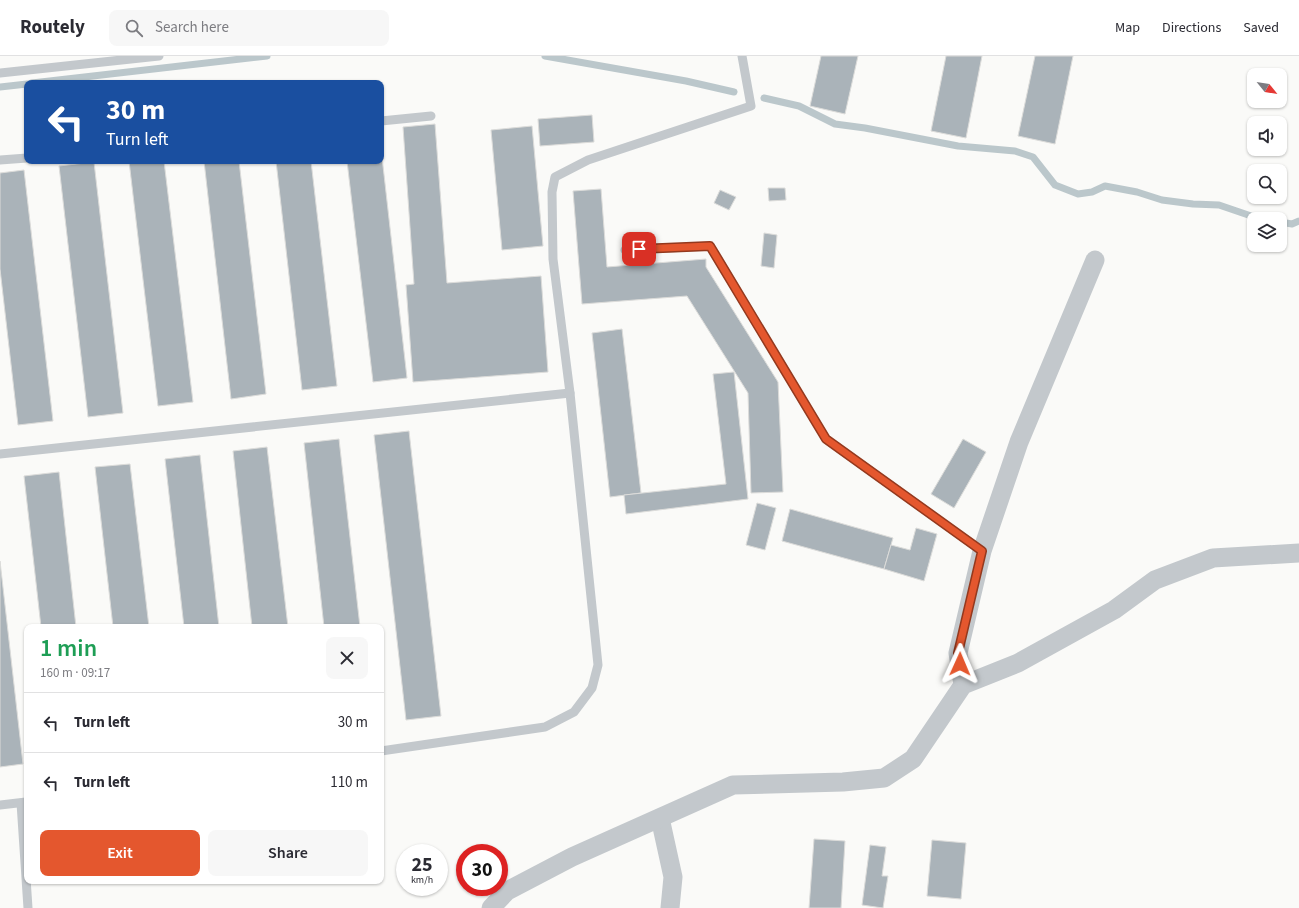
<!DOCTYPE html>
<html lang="en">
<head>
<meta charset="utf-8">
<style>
  :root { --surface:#fff; --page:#f7f7f7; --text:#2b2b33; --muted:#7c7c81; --line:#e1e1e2; --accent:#e4572e }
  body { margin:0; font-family:"Source Sans 3",sans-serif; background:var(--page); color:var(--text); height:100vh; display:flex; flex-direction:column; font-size:15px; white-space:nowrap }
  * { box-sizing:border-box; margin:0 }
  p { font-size:13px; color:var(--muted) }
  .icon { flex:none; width:22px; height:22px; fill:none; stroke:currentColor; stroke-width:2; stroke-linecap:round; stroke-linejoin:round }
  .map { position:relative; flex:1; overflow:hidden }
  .side { position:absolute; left:24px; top:568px; width:360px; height:260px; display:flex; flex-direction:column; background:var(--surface); border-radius:8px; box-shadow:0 1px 3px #0004 }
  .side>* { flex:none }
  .top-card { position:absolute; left:24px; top:24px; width:360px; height:84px; border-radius:8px; box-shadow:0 1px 3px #0004; background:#1a4fa0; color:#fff; overflow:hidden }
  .needle { width:26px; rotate:120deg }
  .tools { position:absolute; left:1247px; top:12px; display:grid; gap:8px }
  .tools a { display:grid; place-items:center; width:40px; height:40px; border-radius:8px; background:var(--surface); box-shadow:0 1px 3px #0004; font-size:20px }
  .speed { position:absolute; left:396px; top:788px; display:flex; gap:8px; font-size:20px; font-weight:700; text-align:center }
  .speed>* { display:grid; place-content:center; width:52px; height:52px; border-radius:50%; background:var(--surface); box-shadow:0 1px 3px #0004; line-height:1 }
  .speed small { font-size:10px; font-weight:400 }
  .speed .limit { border:6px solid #d22; background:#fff; color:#111 }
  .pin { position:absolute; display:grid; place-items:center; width:34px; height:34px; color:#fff; margin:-17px; border-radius:8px; box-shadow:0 2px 6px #0006 }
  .me { position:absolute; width:44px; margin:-22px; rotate:1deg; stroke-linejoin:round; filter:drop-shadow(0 0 3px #0008) }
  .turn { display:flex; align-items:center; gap:14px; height:84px; padding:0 16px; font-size:18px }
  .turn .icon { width:52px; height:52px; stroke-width:2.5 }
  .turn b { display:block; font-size:28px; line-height:34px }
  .round { display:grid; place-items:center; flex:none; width:42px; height:42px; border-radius:8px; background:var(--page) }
  .summary { display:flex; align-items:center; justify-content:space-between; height:68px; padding:0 16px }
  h1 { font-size:24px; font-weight:600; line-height:30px; color:#1e9e55 }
  .action { display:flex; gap:8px; margin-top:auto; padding:8px 16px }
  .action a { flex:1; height:46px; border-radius:8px; background:var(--accent); color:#fff; font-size:16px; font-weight:600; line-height:46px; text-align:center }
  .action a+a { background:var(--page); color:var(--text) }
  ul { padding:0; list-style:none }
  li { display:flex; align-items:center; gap:12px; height:60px; padding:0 16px; border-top:1px solid var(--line) }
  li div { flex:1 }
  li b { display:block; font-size:15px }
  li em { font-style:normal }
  header { display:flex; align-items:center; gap:24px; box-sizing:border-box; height:56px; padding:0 20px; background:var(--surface); border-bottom:1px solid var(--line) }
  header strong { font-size:19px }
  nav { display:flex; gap:22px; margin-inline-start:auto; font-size:14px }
  .search { width:280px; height:36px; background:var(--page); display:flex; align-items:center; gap:10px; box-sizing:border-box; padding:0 14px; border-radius:8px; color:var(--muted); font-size:15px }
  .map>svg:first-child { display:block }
</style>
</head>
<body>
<header>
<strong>Routely</strong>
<div class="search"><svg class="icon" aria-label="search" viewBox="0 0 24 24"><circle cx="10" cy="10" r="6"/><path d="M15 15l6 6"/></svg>Search here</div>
<nav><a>Map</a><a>Directions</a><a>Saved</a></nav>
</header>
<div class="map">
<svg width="1299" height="852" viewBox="0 0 1299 852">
  <rect width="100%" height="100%" fill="#fafaf8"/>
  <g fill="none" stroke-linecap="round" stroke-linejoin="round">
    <g stroke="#bbc7cb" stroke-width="7">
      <polyline points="545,0 686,25 734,36"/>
      <polyline points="32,27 267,0"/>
      <polyline points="0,31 27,28"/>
      <polyline points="764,42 799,50 835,68 865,72 958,90 1015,95 1033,101 1055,129 1078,138 1092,136 1105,130 1137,136 1162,144 1193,148 1219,149 1260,163"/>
      <polyline points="1280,166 1292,168 1299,165"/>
    </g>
  </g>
  <g fill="#aab3b9" stroke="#dcdcda">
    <polygon points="821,0 858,0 845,58 810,50"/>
    <polygon points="946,0 982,0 966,82 931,75"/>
    <polygon points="1035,0 1073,0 1055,88 1018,80"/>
    <polygon points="592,59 594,86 540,90 538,63"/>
    <polygon points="435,68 447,227 541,220 548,316 413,326 406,229 414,228 403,71"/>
    <polygon points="532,70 543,190 502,194 491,74"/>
    <polygon points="381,92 407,322 373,326 347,105 381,105"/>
    <polygon points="129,105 164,105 193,346 158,350"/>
    <polygon points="204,105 239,105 266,338 231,343"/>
    <polygon points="276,105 311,105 337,330 302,334"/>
    <polygon points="94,106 123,357 88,361 59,110"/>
    <polygon points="24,114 53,365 18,369 0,213 0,117"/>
    <polygon points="768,132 785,132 786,144 769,145"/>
    <polygon points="601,133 607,211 706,203 706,211 778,326 783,436 751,437 748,337 687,240 582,248 573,135"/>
    <polygon points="720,134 736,141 729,154 714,147"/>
    <polygon points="764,177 777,179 774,212 761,210"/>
    <polygon points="622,273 641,437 610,441 592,277"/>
    <polygon points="734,316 748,443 626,458 624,439 726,428 713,318"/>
    <polygon points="409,375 441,660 406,664 374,379"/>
    <polygon points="339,383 360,571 324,571 304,387"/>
    <polygon points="963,383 986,396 954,452 931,438"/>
    <polygon points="267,391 288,571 252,571 233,395"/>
    <polygon points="200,399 219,571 184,571 165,403"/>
    <polygon points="130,408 149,571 113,571 95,411"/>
    <polygon points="59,416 76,571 41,571 24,420"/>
    <polygon points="757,447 776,452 765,494 746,489"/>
    <polygon points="790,453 893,482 884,513 782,485"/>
    <polygon points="916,472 937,478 924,525 884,513 891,489 910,494"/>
    <polygon points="0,505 23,708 0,711"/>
    <polygon points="814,783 845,785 841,852 809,852"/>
    <polygon points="932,784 966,787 961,843 927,840"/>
    <polygon points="870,789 886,791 882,820 888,820 883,852 862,849"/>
  </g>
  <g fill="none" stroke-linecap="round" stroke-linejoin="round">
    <g stroke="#c3c8cc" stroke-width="9">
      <polyline points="0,17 159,0"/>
      <polyline points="381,65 431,60"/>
      <polyline points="0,104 27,102"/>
      <polyline points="625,194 710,190 826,383 982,495"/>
      <polyline points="0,398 570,337"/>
      <polyline points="381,695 545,671 574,656 592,632 598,609 570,337 553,203 552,136 555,121 588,104 751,50 742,0"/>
      <polyline points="21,747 28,852"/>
      <polyline points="0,749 26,746"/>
    </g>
    <g stroke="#c3c8cc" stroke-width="19">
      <polyline points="963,629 958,597 982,495 1019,386 1095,204"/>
      <polyline points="660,762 673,821 670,852"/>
      <polyline points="491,852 507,835 572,801 733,729 843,726 884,722 913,703 963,629 1018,607 1114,554 1155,524 1213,502 1299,497"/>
    </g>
  </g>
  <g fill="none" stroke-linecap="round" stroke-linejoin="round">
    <g stroke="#94391e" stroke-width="10">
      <polyline id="route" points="639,193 710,190 826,383 982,495 958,597 960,608"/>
    </g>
    <use href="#route" stroke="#e4572e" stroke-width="7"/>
  </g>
</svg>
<div class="tools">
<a><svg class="needle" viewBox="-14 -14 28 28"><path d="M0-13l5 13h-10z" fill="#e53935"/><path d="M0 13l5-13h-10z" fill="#7c7c81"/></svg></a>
<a><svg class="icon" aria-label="sound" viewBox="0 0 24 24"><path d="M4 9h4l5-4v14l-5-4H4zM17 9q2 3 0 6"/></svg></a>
<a><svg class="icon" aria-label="search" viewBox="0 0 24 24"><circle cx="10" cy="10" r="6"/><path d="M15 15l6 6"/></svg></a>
<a><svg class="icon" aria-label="layers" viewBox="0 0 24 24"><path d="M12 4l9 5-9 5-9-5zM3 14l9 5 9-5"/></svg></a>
</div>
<div class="speed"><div>25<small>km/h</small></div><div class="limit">30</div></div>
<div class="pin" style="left:639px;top:193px;background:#d93025"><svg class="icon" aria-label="arrive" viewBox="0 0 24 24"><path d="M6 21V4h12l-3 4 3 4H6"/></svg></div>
<svg class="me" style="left:960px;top:608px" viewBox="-20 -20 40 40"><path d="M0-17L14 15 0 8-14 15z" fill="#e4572e" stroke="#fff" stroke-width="4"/></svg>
<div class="top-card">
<div class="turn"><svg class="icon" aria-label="left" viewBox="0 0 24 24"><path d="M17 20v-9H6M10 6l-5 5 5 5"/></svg><div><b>30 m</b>Turn left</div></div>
</div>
<section class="side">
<div class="summary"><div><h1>1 min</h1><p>160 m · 09:17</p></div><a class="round"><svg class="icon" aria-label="close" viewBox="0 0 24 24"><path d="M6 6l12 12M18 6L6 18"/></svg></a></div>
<ul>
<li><svg class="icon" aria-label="left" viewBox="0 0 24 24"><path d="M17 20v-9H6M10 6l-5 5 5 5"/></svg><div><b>Turn left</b></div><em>30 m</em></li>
<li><svg class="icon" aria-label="left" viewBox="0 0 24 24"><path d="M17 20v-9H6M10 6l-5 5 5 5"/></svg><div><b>Turn left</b></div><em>110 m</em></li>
</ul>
<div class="action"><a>Exit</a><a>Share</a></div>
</section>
</div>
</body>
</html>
